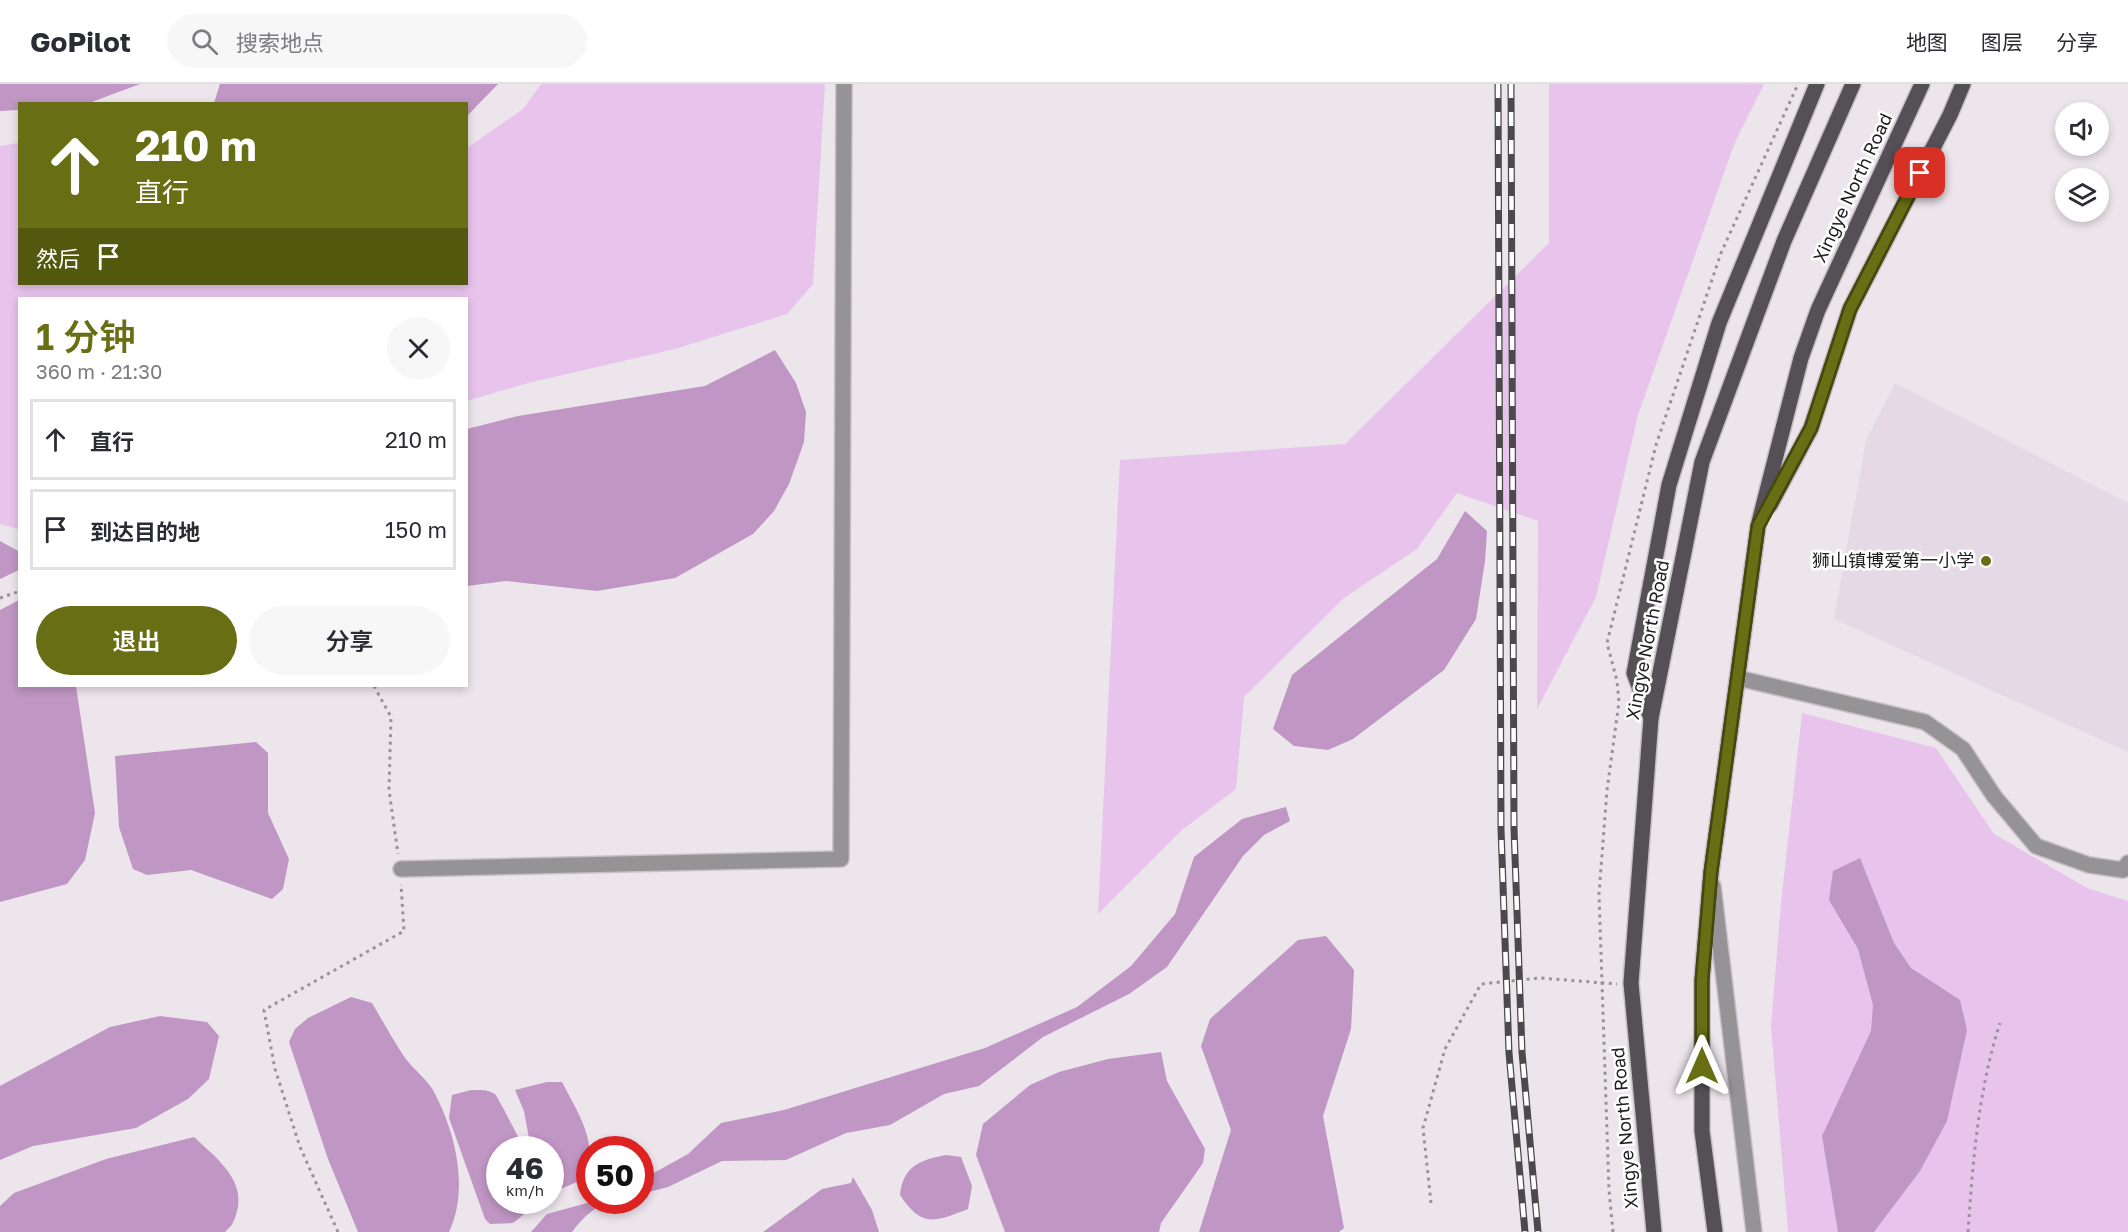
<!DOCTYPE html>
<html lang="zh">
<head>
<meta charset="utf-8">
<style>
  :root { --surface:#fff; --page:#f7f7f7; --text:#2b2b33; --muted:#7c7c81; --line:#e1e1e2; --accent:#686e13 }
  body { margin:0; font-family:"Golos Text","Noto Sans SC",sans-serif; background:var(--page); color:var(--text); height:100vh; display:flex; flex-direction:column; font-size:22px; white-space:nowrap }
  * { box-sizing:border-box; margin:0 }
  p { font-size:20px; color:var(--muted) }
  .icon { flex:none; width:33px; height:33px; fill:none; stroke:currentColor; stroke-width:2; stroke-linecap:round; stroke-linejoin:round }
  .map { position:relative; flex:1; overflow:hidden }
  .drawer { position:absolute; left:18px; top:213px; width:450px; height:390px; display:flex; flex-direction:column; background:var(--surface); border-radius:0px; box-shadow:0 3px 9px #0003 }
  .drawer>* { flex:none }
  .guide { position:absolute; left:18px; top:18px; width:450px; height:183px; border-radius:0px; box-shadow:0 3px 9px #0003; background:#686e13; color:#fff; overflow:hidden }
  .fabs { position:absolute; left:2055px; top:18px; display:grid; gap:12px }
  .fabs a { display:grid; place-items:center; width:54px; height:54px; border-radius:50%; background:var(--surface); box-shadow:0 3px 9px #0003; font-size:30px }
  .speed { position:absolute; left:486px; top:1052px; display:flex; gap:12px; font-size:30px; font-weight:700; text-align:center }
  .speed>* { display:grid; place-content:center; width:78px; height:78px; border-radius:50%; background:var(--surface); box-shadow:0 3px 9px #0003; line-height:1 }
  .speed small { font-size:15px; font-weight:400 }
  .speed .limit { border:9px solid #d22; background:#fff; color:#111 }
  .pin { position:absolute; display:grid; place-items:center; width:51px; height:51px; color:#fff; margin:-26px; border-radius:12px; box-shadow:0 3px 9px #0006 }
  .me { position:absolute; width:66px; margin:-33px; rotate:0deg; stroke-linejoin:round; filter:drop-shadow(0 0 4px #0008) }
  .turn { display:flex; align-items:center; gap:21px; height:126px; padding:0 18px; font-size:27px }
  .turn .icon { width:78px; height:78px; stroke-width:2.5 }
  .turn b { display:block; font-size:42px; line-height:51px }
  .then { display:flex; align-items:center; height:57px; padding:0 18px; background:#0003; gap:12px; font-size:22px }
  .round { display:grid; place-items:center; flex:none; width:63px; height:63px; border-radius:32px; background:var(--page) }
  .headline { display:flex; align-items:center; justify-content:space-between; height:102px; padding:0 18px }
  h1 { font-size:36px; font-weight:600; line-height:45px; color:var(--accent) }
  .primary-button { display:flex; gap:12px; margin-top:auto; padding:12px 18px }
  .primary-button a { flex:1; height:69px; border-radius:36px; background:var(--accent); color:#fff; font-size:24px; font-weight:600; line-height:69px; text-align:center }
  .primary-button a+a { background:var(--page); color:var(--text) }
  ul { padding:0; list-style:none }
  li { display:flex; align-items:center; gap:18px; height:81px; margin:0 12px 9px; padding:0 6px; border:3px solid var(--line); border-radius:0px }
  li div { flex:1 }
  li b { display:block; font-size:22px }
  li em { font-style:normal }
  header { display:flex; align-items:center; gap:36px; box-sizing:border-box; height:84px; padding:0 30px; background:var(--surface); border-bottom:2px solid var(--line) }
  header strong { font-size:28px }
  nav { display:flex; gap:33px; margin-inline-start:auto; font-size:21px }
  .search { width:420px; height:54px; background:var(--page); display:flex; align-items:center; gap:15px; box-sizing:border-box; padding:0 21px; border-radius:33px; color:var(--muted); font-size:22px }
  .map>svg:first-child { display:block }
</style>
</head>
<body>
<header>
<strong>GoPilot</strong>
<div class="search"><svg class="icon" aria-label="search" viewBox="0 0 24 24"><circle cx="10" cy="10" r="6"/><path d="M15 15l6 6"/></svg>搜索地点</div>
<nav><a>地图</a><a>图层</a><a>分享</a></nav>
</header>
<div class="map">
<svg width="2128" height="1148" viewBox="0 0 2128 1148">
  <rect width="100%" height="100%" fill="#ece5ec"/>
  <polygon fill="#e5d9e6" points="1895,299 2128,419 2128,668 1834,535 1866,356"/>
  <g fill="#e8c4ec">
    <polygon points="541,0 825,0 813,200 787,230 675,265 528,299 467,317 466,214 20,214 19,445 0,440 0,62 19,59 20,200 466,200 467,64 523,25"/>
    <polygon points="1549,0 1764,0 1735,58 1638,331 1596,513 1537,625 1538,437 1457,409 1417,465 1344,514 1244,613 1236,705 1182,746 1098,830 1120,376 1345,360 1549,159"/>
    <polygon points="1802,629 1936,664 1994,750 2087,804 2128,817 2128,1148 1788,1148 1771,942 1781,819"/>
  </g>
  <g fill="#c096c4">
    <polygon points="0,0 140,0 89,19 20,20 19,26 0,27"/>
    <polygon points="220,0 498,0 467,32 466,20 214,19"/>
    <polygon points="775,266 796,299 806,328 804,358 789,400 774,427 753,450 675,494 597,507 506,497 467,502 467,345 518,332 705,302"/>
    <polygon points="1465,427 1487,447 1485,477 1476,535 1444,586 1353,655 1328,666 1294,662 1273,645 1292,591 1437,475"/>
    <polygon points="0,457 20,468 19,486 0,495"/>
    <polygon points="19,516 20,602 76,602 95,729 85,776 67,800 0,818 0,526"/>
    <polygon points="256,658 268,669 268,729 289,775 283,805 272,815 191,786 147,791 133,785 119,743 115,672"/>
    <polygon points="1286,723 1290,737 1264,751 1243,772 1167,883 1129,910 1043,953 979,1002 944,1010 890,1041 846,1049 786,1076 722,1077 668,1103 641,1110 641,1096 688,1070 721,1039 784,1026 985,964 1077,923 1131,882 1175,830 1194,773 1242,735"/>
    <polygon points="1860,774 1894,859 1911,884 1960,916 1967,946 1947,1037 1920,1087 1874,1148 1838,1148 1822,1052 1871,947 1873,921 1858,865 1829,816 1833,787"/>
    <polygon points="1326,852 1354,886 1351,945 1323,1032 1344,1144 1339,1148 1199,1148 1231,1046 1201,962 1210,935 1298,856"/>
    <path d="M 351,913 L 372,919 C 382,936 392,954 403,971 C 412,985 428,995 435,1010 C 456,1050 469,1106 449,1148 L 358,1148 L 328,1075 L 289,958 L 295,945 L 308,934 Z"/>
    <polygon points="160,932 207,938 219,952 209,995 188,1015 136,1044 33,1062 0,1076 0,1002 110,943"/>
    <polygon points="1161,968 1167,997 1205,1065 1203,1079 1161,1139 1159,1148 1005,1148 976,1071 983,1040 1030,1001 1059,988 1108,975"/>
    <path d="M 547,998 L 562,998 C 577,1027 601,1062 584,1095 L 551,1109 L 550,1065 L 531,1065 L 524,1027 L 515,1006 Z"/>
    <path d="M 471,1006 C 479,1006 488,1005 495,1010 C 497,1012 522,1059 524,1065 L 500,1065 L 500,1116 L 542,1116 L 513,1139 L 490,1140 L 485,1135 L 449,1034 L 452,1011 Z"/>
    <path d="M 194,1053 C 214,1072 243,1093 238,1123 C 235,1135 234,1140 225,1148 L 0,1148 L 0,1122 L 14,1109 L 106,1075 Z"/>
    <path d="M 946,1071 L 961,1073 L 972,1102 L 968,1125 C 934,1138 922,1144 900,1111 C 903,1082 920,1076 946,1071 Z"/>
    <polygon points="853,1093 872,1126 879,1148 763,1148 822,1105 851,1099"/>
    <path d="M 598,1116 L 614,1116 C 597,1120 582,1134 572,1148 L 531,1148 L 547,1130 Z"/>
  </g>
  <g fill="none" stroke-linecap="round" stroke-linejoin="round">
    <g stroke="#c7c1c7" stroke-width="18">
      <g id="minor">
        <polyline points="1738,594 1925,638 1963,665 1994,712 2036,762 2089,781 2123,786 2128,779"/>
        <polyline points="401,785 841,775 844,0"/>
        <polyline points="1713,802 1754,1148"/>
      </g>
    </g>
    <g stroke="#c7c1c7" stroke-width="18">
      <g id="major">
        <polyline points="1770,421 1811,344 1850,225 1950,31 1963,0"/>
        <polyline points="1651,634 1634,589 1669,401 1719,239 1817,0"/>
        <polyline points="1654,1148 1631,899 1651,634 1702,378 1784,157 1853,0"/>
        <polyline points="1715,1148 1702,1047 1702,896 1711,788 1758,442 1801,274 1818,226 1922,0"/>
      </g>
    </g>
    <g stroke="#989398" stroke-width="3" stroke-dasharray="3 4.5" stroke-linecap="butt">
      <polyline points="0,514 20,507"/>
      <polyline points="374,602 391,633 389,706 398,770"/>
      <polyline points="1431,1119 1423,1044 1445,965 1481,900 1540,894 1617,900"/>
      <polyline points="338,1148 300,1063 275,985 264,926 404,847 401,800"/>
      <polyline points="1613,1148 1609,1106 1599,810 1607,706 1619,618 1617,597 1607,559 1656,361 1721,169 1798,0"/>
      <path d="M 1968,1148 C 1973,1077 1978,1007 2000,939"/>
    </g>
    <use href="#minor" stroke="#969397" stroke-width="15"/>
    <use href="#major" stroke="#555055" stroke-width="15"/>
    <g stroke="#4c494d" stroke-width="7">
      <g id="rail">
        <polyline points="1498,0 1501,745 1509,969 1525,1148"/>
        <polyline points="1511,0 1514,744 1522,968 1538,1148"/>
      </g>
    </g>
    <use href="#rail" stroke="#fff" stroke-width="4.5" stroke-dasharray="14" stroke-linecap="butt"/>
  </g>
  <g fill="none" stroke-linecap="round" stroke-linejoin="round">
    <g stroke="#44480c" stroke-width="15">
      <polyline id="route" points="1702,982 1702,896 1711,788 1758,442 1811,344 1850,225 1920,89"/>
    </g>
    <use href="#route" stroke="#686e13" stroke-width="10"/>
  </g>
  <circle fill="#686e13" stroke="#fff" stroke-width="2" cx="1986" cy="477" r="6"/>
  <g text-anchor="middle" stroke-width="5" stroke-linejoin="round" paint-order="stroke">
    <g font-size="18" fill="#1f1d20" stroke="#fff">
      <text transform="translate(1853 104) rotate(-65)" y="6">Xingye North Road</text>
      <text transform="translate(1648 556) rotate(-79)" y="6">Xingye North Road</text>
      <text transform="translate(1625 1044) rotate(-95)" y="6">Xingye North Road</text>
    </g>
    <g font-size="18" fill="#1f1d20" stroke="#fff" text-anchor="end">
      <text x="1974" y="483">狮山镇博爱第一小学</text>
    </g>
  </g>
</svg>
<div class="fabs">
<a><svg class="icon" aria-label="sound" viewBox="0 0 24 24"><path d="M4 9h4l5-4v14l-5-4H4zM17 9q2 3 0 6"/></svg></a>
<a><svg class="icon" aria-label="layers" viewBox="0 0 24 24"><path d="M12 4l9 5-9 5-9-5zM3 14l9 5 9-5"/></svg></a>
</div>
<div class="speed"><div>46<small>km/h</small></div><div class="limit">50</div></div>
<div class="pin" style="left:1920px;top:89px;background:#d93025"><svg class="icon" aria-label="arrive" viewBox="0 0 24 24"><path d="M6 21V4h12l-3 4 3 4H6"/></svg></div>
<svg class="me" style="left:1702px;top:982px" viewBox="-20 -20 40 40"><path d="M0-17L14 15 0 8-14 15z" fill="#686e13" stroke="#fff" stroke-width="4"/></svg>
<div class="guide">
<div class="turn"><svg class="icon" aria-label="ahead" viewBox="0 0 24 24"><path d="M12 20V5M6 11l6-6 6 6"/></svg><div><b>210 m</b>直行</div></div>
<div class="then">然后<svg class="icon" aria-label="arrive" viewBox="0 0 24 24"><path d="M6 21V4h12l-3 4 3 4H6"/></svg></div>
</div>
<section class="drawer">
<div class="headline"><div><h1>1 分钟</h1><p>360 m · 21:30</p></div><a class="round"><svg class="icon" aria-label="close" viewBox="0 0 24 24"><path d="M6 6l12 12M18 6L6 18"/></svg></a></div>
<ul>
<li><svg class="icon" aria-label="ahead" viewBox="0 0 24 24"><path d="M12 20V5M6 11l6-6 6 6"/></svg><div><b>直行</b></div><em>210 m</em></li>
<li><svg class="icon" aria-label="arrive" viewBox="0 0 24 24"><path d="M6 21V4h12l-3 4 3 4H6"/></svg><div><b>到达目的地</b></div><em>150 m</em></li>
</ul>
<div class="primary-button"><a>退出</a><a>分享</a></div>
</section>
</div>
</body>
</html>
